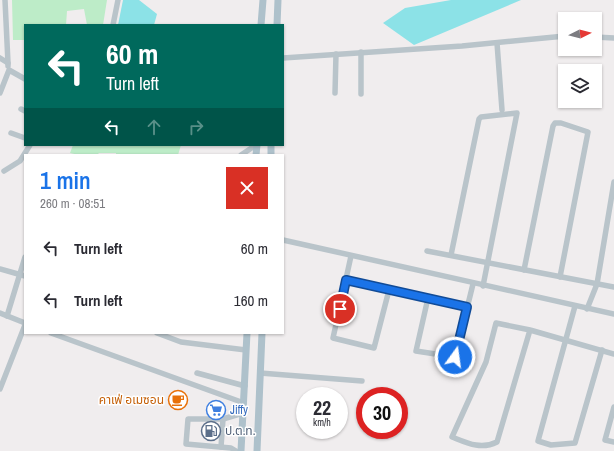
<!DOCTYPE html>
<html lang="en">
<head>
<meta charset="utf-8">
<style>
  :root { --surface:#fff; --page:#f7f7f7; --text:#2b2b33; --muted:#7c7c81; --accent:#1a73e8 }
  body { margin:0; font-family:"Archivo Narrow","Noto Sans Thai",sans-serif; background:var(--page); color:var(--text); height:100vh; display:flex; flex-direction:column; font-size:15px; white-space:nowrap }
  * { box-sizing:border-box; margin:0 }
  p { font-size:13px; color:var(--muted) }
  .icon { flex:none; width:22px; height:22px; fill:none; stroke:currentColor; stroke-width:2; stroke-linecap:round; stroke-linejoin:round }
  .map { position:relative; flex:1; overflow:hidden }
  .drawer { position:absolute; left:24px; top:154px; width:260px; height:180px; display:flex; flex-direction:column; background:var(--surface); border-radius:0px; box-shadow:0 1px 3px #0004 }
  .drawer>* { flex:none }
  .top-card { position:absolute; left:24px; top:24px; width:260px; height:122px; border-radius:0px; box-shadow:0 1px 3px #0004; background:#00695c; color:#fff; overflow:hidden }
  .needle { width:26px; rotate:84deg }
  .buttons { position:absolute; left:558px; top:12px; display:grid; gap:8px }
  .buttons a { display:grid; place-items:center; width:44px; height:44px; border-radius:0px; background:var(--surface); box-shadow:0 1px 3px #0004; font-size:20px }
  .speed { position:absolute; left:296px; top:387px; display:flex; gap:8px; font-size:20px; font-weight:700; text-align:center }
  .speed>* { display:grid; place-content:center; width:52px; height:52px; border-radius:50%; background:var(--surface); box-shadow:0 1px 3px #0004; line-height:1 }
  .speed small { font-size:10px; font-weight:400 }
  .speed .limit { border:6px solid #d22; background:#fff; color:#111 }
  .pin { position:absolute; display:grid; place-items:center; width:34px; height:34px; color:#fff; margin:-17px; border:2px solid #fff; border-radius:50%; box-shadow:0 1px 4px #0007 }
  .me { position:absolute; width:44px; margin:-22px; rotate:14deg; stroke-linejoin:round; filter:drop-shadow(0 0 3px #0008) }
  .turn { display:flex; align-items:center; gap:14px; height:84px; padding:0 16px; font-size:18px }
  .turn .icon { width:52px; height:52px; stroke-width:2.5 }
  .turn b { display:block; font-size:28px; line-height:34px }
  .lanes { display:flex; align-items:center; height:38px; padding:0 16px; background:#0003; justify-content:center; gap:20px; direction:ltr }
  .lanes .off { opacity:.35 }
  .round { display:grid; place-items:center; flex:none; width:42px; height:42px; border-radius:0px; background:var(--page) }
  .summary { display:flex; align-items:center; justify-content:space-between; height:68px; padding:0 16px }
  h1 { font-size:24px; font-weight:600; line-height:30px; color:var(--accent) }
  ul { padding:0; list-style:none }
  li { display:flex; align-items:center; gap:12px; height:52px; padding:0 16px }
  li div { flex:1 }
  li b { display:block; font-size:15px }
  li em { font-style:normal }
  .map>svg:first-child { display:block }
</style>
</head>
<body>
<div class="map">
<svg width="614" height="451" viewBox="0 0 614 451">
  <rect width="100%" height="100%" fill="#f0edee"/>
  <g fill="#bdecc8">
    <polygon points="12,0 107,0 103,25 87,25 84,9 67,11 66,25 25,25 25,40 13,40"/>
    <polygon points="73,145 181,145 178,155 116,155 116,153 99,153 97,155 79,155 70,153"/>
  </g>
  <g fill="#8ce2e7">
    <polygon points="123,0 139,0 157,14 154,25 118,25"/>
    <polygon points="451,0 521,0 414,45 383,23 405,8"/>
  </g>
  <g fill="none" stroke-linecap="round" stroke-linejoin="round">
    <g stroke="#b9c4ca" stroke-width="5.5">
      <polyline points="5,0 8,63"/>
      <polyline points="113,25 118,0"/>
      <polyline points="595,37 614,38"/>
      <polyline points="497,43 502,110"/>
      <polyline points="0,58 8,63 8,66"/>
      <polyline points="283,58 462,46 565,36"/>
      <polyline points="0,93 9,70 25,79"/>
      <polyline points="335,93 336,54"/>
      <polyline points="361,94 361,52"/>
      <polyline points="21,109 25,111"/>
      <polyline points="11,133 25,138"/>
      <polyline points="241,155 256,145"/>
      <polyline points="4,171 20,161 30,145"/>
      <polyline points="283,240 614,314"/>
      <polyline points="427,251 614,287"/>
      <polyline points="451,255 479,119 481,117 517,113 483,286"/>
      <polyline points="351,256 333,338 374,348 389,290"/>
      <polyline points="0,269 25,276"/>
      <polyline points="524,270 553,126 555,123 561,123 588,132 560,277"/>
      <polyline points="346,280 467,307"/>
      <polyline points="428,298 416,351 455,357 473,284"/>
      <polyline points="575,306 538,441 551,445 575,443 602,350"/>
      <polyline points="587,309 597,284 614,182"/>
      <polyline points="0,313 25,323"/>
      <polyline points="7,316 25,257"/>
      <path d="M 530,330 L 497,442 C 481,450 467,443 452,437 L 486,362 L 496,323 L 530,330 L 614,354"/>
      <polyline points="51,333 244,403"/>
      <polyline points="157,333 181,342 246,350"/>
      <polyline points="197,373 245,386"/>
      <polyline points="260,373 362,381"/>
      <polyline points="0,389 25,325"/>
      <polyline points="614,407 605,440 614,442"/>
      <polyline points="221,447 223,419"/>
      <polyline points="236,451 231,448 186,444 188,419 223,419 243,413"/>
    </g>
    <g stroke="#aec1cb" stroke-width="7">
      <polyline points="261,25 263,0"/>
      <polyline points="277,25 278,0"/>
      <polyline points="256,155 257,145"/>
      <polyline points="271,155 271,145"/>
      <polyline points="241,451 247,333"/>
      <polyline points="257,451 262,333"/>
    </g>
  </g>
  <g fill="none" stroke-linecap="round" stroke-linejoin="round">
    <g stroke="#114b97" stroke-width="10">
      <polyline id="route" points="340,309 346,280 467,307 455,357"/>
    </g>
    <use href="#route" stroke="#1a73e8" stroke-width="7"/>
  </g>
  <defs>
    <g id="cafe-ring" transform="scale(1)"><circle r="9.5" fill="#fff" stroke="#e8710a" stroke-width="1.5"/><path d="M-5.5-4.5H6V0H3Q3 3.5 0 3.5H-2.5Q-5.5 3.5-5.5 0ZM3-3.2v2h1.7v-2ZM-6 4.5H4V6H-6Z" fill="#e8710a"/></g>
    <g id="supermarket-ring" transform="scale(1)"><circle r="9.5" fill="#fff" stroke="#3f7fe0" stroke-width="1.5"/><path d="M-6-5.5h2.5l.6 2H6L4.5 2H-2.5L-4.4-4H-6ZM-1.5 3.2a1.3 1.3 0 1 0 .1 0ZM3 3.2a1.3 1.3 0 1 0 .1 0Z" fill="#3f7fe0"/></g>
    <g id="fuel-ring" transform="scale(1)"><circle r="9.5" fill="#fff" stroke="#5c6f8a" stroke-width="1.5"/><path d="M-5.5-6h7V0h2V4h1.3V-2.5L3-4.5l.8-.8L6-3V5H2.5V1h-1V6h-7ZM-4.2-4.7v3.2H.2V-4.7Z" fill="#5c6f8a"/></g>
  </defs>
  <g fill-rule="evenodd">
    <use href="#cafe-ring" x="178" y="400"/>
    <use href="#supermarket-ring" x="216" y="410"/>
    <use href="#fuel-ring" x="211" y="431"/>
  </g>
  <g text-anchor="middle" stroke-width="3" stroke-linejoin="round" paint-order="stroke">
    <g font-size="12" fill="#c56008" stroke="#fff" text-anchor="end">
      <text x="164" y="404">คาเฟ่ อเมซอน</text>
    </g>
    <g font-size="12" fill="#366cbe" stroke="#fff" text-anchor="start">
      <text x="230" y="414">Jiffy</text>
    </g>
    <g font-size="12" fill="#4e5e75" stroke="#fff" text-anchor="start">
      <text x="225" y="435">ป.ต.ท.</text>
    </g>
  </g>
</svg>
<div class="buttons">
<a><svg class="needle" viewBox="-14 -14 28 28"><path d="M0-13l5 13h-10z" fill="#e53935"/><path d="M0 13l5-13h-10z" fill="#7c7c81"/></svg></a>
<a><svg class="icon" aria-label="layers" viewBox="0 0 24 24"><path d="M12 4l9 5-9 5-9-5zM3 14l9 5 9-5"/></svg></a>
</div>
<div class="speed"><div>22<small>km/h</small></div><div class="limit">30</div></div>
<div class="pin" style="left:340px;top:309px;background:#d93025"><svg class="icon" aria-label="arrive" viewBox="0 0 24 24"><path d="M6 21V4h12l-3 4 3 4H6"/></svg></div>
<svg class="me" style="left:455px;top:357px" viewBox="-20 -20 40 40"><circle r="17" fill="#1a73e8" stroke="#fff" stroke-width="3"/><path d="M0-11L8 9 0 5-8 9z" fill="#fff"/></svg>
<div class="top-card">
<div class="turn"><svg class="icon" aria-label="left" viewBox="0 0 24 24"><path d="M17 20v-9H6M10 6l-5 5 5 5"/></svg><div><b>60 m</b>Turn left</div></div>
<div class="lanes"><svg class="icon" aria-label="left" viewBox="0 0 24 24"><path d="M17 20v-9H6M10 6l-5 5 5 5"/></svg><svg class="icon off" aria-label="ahead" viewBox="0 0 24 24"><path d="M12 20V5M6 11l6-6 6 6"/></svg><svg class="icon off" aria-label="right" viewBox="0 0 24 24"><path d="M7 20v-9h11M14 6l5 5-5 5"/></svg></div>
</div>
<section class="drawer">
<div class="summary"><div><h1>1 min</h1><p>260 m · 08:51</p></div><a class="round" style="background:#d93025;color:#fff"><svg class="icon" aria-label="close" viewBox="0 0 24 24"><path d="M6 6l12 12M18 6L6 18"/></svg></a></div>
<ul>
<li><svg class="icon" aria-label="left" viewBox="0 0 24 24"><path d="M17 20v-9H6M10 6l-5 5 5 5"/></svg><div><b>Turn left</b></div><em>60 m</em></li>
<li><svg class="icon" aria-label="left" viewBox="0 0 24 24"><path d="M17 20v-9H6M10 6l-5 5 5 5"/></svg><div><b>Turn left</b></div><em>160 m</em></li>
</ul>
</section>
</div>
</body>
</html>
